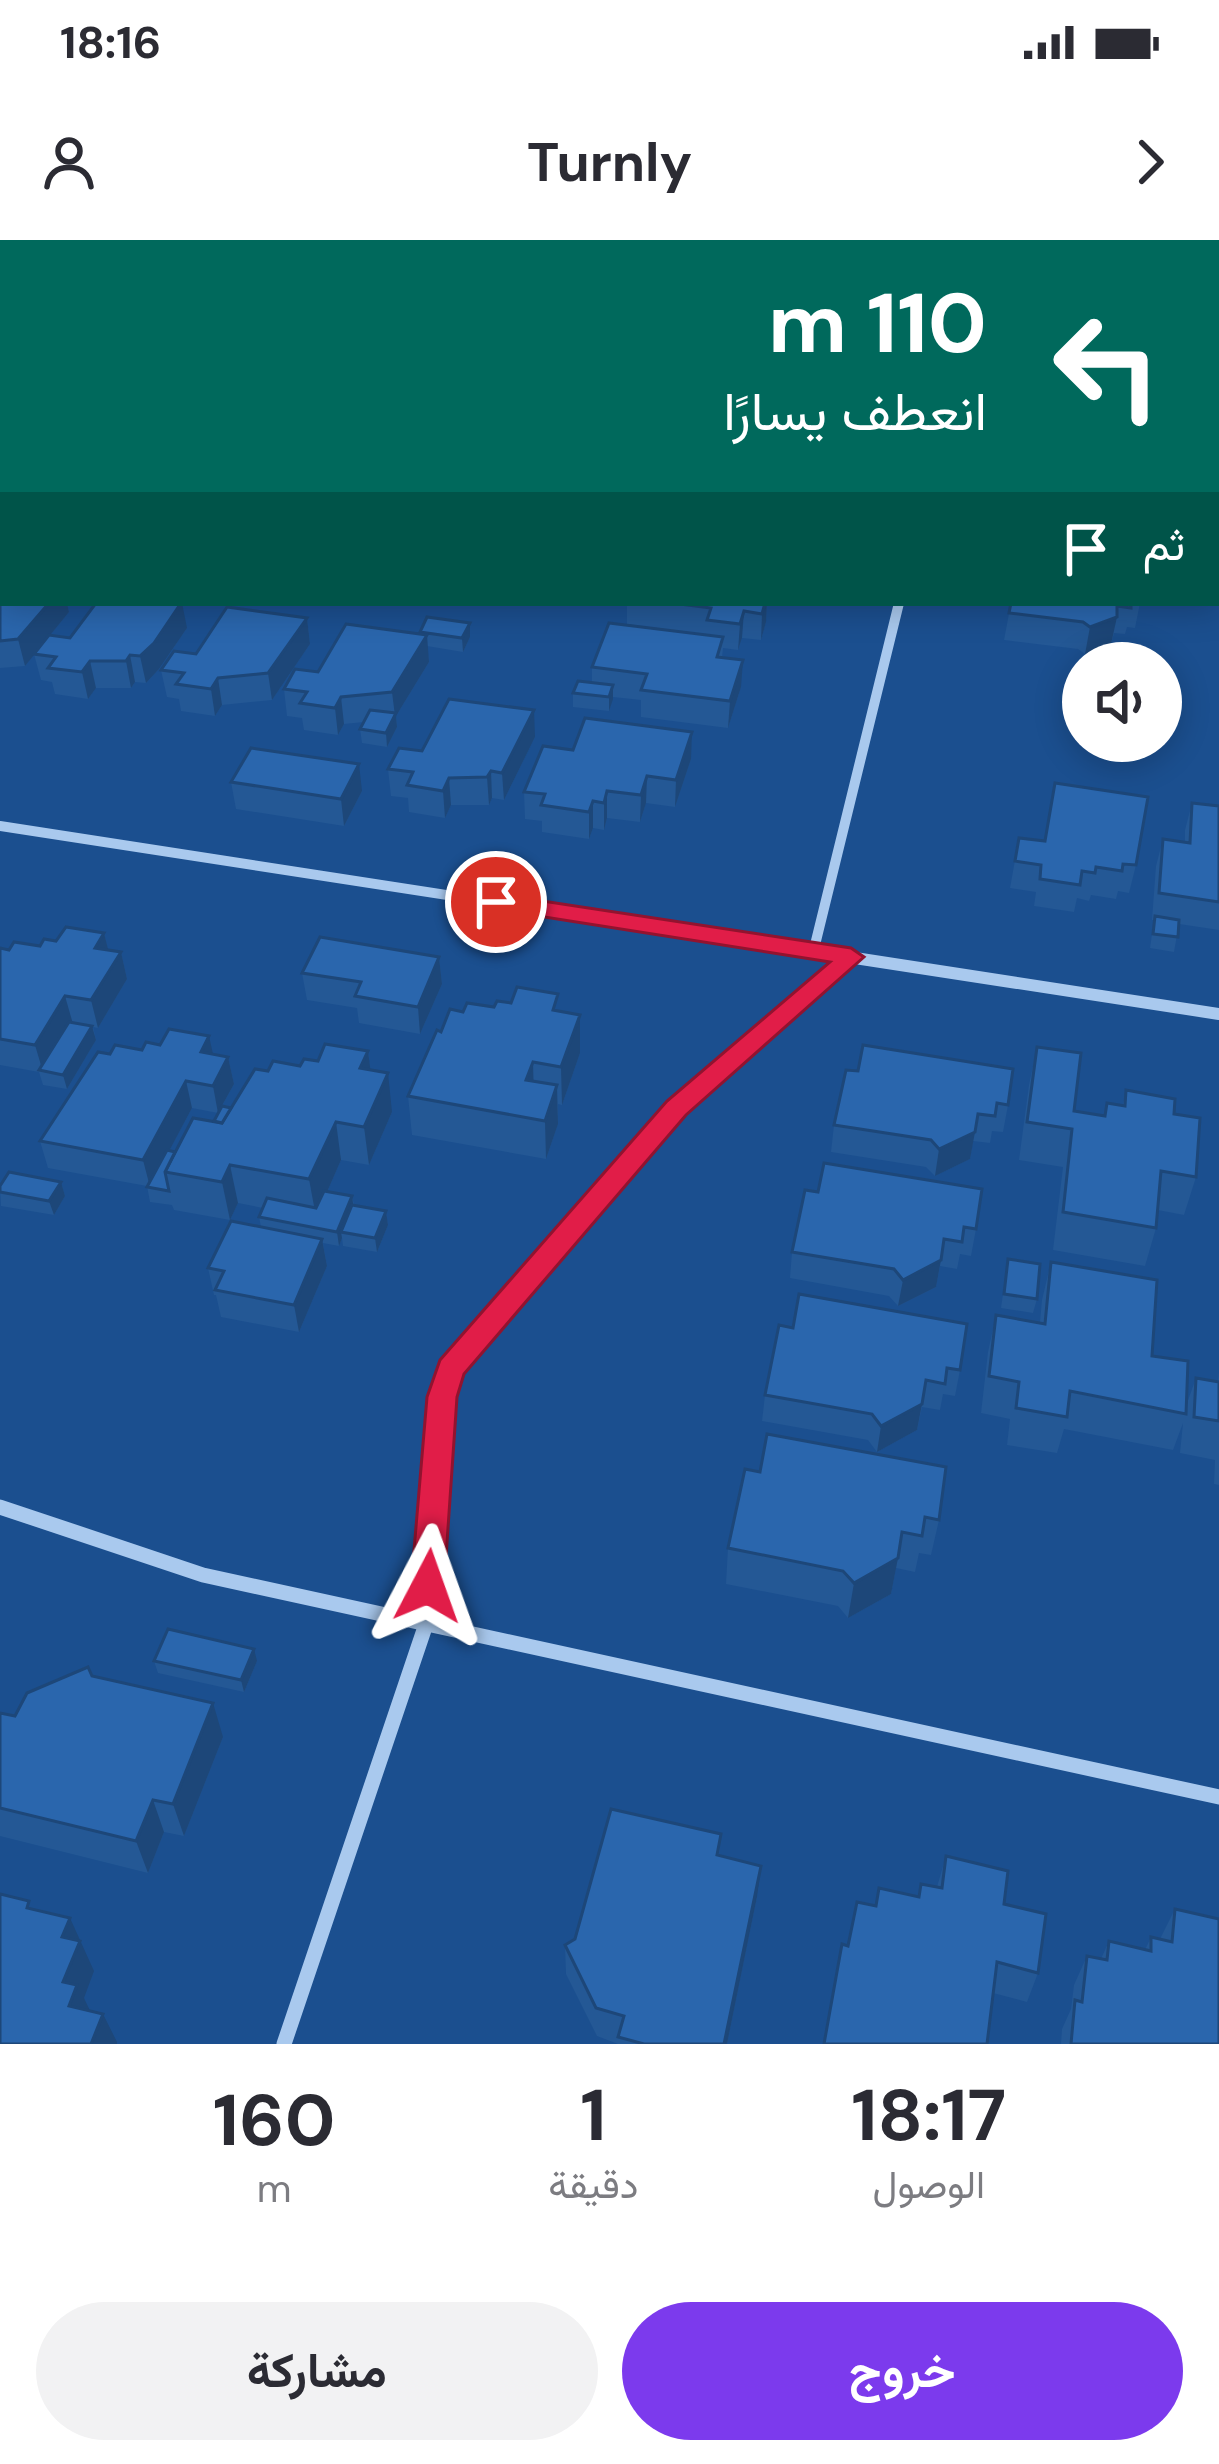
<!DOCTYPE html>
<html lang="ar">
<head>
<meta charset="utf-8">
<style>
  :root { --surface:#fff; --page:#f2f2f3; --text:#2b2b33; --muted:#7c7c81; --accent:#7c3aed }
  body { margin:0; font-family:"DM Sans",Vazirmatn,sans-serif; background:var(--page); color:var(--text); direction:rtl; height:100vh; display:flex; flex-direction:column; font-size:45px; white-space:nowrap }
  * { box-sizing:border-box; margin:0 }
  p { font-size:39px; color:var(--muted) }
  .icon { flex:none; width:66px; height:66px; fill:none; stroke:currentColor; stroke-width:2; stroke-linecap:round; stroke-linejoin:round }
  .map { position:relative; height:1804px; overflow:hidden; direction:ltr }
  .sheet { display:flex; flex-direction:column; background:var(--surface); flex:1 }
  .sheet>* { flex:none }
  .top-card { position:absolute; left:0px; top:0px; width:1221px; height:366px; box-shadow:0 6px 30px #0003; direction:rtl; background:#00695c; color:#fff; overflow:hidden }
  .controls { position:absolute; left:1062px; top:402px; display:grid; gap:24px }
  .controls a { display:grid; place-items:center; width:120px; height:120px; border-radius:50%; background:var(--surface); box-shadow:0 6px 30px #0003; font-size:60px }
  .pin { position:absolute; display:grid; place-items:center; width:102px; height:102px; color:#fff; margin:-51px; border:6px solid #fff; border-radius:50%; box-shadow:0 3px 12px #0007 }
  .me { position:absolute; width:132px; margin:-66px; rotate:4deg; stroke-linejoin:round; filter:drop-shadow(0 0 9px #0008) }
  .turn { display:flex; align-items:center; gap:42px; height:252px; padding:0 36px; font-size:54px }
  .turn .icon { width:156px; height:156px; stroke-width:2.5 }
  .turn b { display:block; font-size:84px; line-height:102px }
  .then { display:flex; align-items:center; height:114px; padding:0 36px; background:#0003; gap:24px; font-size:45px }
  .eta { display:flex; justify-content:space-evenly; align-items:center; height:204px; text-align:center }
  .eta b { font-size:72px; font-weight:700; line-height:84px }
  .button { display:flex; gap:24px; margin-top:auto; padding:24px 36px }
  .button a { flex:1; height:138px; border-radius:72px; background:var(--accent); color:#fff; font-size:48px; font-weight:700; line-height:138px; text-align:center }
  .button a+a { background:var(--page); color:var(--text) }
  .status { display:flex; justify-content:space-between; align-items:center; height:84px; padding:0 60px; background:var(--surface); direction:ltr }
  .status svg { height:33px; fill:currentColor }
  header { display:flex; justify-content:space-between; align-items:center; height:156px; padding:0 36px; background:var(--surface); font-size:54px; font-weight:700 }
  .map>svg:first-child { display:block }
</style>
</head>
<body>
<div class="status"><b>18:16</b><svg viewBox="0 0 49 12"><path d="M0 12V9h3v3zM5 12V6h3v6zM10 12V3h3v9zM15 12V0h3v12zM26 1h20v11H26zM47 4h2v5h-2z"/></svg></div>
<header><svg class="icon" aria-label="forward" viewBox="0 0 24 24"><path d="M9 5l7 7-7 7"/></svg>Turnly<svg class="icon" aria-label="person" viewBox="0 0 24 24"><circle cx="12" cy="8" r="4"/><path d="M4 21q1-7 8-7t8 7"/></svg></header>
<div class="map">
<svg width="1219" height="1804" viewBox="0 0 1219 1804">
  <rect width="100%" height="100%" fill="#1b4f8f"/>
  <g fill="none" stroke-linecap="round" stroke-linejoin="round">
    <g stroke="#a9c9ee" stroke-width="10">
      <polyline points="0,586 796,709"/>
      <polyline points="814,709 899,363"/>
    </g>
    <g stroke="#a9c9ee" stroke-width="12">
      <polyline points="777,706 1219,774"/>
      <polyline points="813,711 814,706"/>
      <polyline points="439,1197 442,1157 451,1129 677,868 851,717"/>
    </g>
    <g stroke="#a9c9ee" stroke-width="15">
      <polyline points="0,1267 203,1335 1219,1557"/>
      <polyline points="284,1804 425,1387 439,1194"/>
    </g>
  </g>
  <g fill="#245895" fill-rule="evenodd">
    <polygon points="1055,0 1165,0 1164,3 1055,3"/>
    <polygon points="3,107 3,220 0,220 0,108"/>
    <polygon points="0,338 3,363 67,363 69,372 50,395 70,398 187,388 159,429 146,443 135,442 131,448 96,448 88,459 55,454 52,442 41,440 34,414 25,426 0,428"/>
    <polygon points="627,363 767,363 766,382 761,400 742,398 738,410 723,408 722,418 741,447 728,488 641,477 641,460 613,457 609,471 573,467 573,453 592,442 592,427 706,395 627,384"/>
    <polygon points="1011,363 1140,363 1135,388 1127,387 1125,394 1114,393 1111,404 1085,414 1078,409 1004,400"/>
    <polygon points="307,378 310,404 272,460 222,465 215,476 181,471 179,459 167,457 161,430 196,414"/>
    <polygon points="470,383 470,397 463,412 427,406 429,422 396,476 397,487 387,507 362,503 360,489 364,482 344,484 338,495 304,490 302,478 287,476 284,449 318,432 420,394 420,392"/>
    <polygon points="535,497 504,560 492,558 489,565 451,565 445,578 409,572 408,558 391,556 388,529 422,511"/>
    <polygon points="573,510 691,519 675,567 646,563 640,582 607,578 604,590 593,588 589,599 542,592 542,581 525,579 524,552"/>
    <polygon points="231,542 362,551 344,586 236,569"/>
    <polygon points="1192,563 1219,566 1219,690 1179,684 1174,712 1150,708 1154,680 1152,680 1156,626 1163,599 1185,602 1185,590"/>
    <polygon points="1019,598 1136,625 1129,653 1118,651 1116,659 1091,655 1089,661 1077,658 1074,672 1034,666 1036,652 1010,648"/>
    <polygon points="104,693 108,710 121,712 127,739 98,788 93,787 96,800 67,849 43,845 39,832 0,825 0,708 9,710 40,706"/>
    <polygon points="439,717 442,744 420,794 359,783 357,768 307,760 302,733"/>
    <polygon points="494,767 559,771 580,813 562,865 558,864 558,884 546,919 412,895 408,856 441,792 463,772"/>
    <polygon points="1037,807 1074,871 1104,876 1107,863 1123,865 1126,850 1174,874 1196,937 1184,975 1158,970 1156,988 1145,1026 1053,1010 1063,927 1019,920 1029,845"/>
    <path d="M 142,810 L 228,817 L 234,844 L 222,866 L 231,868 L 268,831 L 368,811 L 370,830 L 392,872 L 369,925 L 341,920 L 327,952 L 352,956 L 354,965 L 386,971 L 388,985 L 377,1012 L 343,1006 L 342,998 L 339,1006 L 323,1003 L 327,1026 L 299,1092 L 221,1077 L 216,1055 L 214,1055 L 208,1028 L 261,987 L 259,977 L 263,968 L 238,963 L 230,980 L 174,970 L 172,965 L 150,962 L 147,946 L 48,928 L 40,901 L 110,814 ZM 192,868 L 218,873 L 214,881 L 175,912 L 169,911 Z"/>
    <polygon points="846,830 1008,865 1003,892 992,891 990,903 973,901 970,919 935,936 926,927 831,912 834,885"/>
    <polygon points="61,942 65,956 54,975 1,966 0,946"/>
    <polygon points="805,950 976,989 971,1016 960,1014 957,1029 940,1026 936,1047 898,1066 889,1056 790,1038 792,1012"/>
    <polygon points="1008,1019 1037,1059 1033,1073 1001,1068"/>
    <polygon points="1051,1022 1152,1116 1186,1166 1196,1138 1218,1142 1219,1132 1219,1245 1214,1244 1215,1220 1180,1213 1183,1183 1173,1210 1064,1189 1057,1213 1007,1205 1010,1179 981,1173 988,1112 996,1075 1040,1082 1042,1060"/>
    <polygon points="779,1085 960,1130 955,1156 943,1154 940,1170 922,1167 917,1190 877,1212 868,1200 762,1181 765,1155"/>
    <polygon points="745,1229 939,1280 931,1315 919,1313 915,1332 896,1328 891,1354 848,1378 838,1366 726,1344 728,1308"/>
    <polygon points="154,1421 257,1421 244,1452 158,1433"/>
    <polygon points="92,1436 223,1497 184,1596 164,1592 148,1633 0,1596 0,1473 15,1476"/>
    <polygon points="721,1594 719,1615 757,1657 727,1804 618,1804 597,1796 566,1734 565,1705"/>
    <polygon points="946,1616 1004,1664 1038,1733 1027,1762 993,1753 987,1804 823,1804 842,1704 848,1706 875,1666 879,1648 917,1657 921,1644 937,1647"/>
    <polygon points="1175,1669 1219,1804 1061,1804 1062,1789 1071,1769 1074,1745 1087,1716 1101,1719 1109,1701 1145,1710 1151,1697 1160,1699"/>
  </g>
  <g fill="#1d4779">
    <polygon points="3,188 3,220 0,208 0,191"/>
    <polygon points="49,363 67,363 69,372 25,426 18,399"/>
    <polygon points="182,363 187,388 159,429 146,443 140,416"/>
    <polygon points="765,363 767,363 766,382 761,400 762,374"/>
    <polygon points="744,371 742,398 738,410 740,384"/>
    <polygon points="1117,377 1111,404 1085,414 1090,387"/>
    <polygon points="307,378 310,404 272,460 268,433"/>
    <polygon points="470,383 470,397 463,412 462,398"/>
    <polygon points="427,395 429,422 396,476 397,487 387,507 386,493 395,476 392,452"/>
    <polygon points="130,415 135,442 131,448 126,421"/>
    <polygon points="743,420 741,447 728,488 730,461"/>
    <polygon points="90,421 96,448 88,459 82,432"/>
    <polygon points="218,438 222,465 215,476 211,449"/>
    <polygon points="613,445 613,459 609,471 609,457"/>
    <polygon points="341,457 344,484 338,495 335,468"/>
    <polygon points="534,470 535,497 504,560 502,533"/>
    <polygon points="692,492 691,519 675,567 676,540"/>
    <polygon points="359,524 362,551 344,586 341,559"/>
    <polygon points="491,531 492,558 489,565 487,537"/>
    <polygon points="647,536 646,563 640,582 641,555"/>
    <polygon points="449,538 451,565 445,578 443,551"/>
    <polygon points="607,551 607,578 604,590 604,563"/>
    <polygon points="593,561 593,588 589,599 589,572"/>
    <polygon points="104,693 111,721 95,708"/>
    <polygon points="121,712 127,739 98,788 91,760"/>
    <polygon points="439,717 442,744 420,794 418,767"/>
    <polygon points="65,756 73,784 43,832 35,805"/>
    <polygon points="580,775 580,813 562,865 561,827"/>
    <polygon points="92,786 96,800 67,849 63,835"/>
    <polygon points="209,796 215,823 201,812"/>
    <polygon points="368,811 373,850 360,828"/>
    <polygon points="228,817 234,844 218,873 213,846"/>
    <polygon points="533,822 534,860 526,840"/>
    <polygon points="388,833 392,872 369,925 364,887"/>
    <polygon points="186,841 192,868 150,947 143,920"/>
    <polygon points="557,845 558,884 546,919 545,881"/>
    <polygon points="336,882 341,920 316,977 309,939"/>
    <polygon points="975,892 970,919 935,936 939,909"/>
    <polygon points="230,925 238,963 230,980 222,942"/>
    <polygon points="61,942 65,956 54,975 49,961"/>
    <polygon points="352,956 354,970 341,992 342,998 339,1006 337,992"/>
    <polygon points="386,971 388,985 377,1012 375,998"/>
    <polygon points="322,999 327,1026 299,1092 294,1065"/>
    <polygon points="941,1020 936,1047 898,1066 903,1040"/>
    <polygon points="922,1164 917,1190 877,1212 881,1186"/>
    <polygon points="898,1318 891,1354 848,1378 854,1343"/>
    <polygon points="254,1409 257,1421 244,1452 241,1440"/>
    <polygon points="213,1463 223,1497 184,1596 173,1564"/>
    <polygon points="153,1560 164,1592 148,1633 136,1601"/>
    <polygon points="761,1626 757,1657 727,1804 724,1804"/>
    <polygon points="70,1678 94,1731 84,1758 92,1775 69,1766 63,1742 62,1697"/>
    <polygon points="103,1774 117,1802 117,1804 91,1804"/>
  </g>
  <g fill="#2a66ad" stroke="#1d4779" stroke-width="3">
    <polygon points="1100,0 1165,0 1164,3 1124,3"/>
    <polygon points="3,107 3,149 0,148 0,108"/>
    <polygon points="0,165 3,166 3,188 0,191"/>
    <polygon points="0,338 3,338 3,363 49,363 18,399 0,401"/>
    <polygon points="96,363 181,363 154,403 140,416 130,415 126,421 90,421 82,432 48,428 56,417 34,414 49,395 70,398"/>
    <polygon points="672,363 765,363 762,374 744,371 740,384 707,380 711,368"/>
    <polygon points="1011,363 1131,363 1131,368 1117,366 1117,377 1090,387 1083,382 1009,373"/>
    <polygon points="227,367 307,378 268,433 218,438 211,449 176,444 184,433 161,430 174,411 196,414"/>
    <polygon points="427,377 470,383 462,398 420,392"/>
    <polygon points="609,383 723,397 717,417 743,420 730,461 641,450 647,434 592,427"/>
    <polygon points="346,384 427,395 392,452 341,457 335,468 300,463 307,452 284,449 295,429 318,432"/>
    <polygon points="578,441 613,445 609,457 573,453"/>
    <polygon points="449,459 534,470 502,533 491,531 487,537 449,538 443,551 407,545 413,532 388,529 399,508 422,511"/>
    <polygon points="370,470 396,473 386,493 360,489"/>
    <polygon points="585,478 692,492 676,540 647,536 641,555 607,551 604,563 593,561 589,572 541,565 545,554 524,552 543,506 573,510"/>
    <polygon points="251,508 359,524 341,559 231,542"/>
    <polygon points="1055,543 1148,557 1136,625 1123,624 1122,631 1096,627 1095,633 1082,631 1080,645 1040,639 1041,625 1015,621 1019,598 1045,601"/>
    <polygon points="1192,563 1219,566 1219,662 1159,653 1163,599 1190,603"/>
    <polygon points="1155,676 1179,680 1178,697 1153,694"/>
    <polygon points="66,687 104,693 95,708 121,712 91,760 65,756 35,805 0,799 0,708 9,710 14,702 40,706 44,699 56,701"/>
    <polygon points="320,697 439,717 418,767 355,756 361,742 302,733"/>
    <polygon points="517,747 558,754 553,770 580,775 561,827 533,822 526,840 557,845 545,881 408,856 437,790 441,792 450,769 463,772 467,763 494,767 497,761 511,763"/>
    <polygon points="69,782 92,786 63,835 39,830"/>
    <polygon points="169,789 209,796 201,812 228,817 213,846 186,841 143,920 40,901 98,812 110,814 115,805 142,810 146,802 160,805"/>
    <polygon points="325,804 368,811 360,828 388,833 364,887 336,882 309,939 230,925 222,942 165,932 193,878 222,883 255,829 268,831 273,821 300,826 304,819 318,821"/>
    <polygon points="863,805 1013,829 1008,865 997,863 995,876 978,874 975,892 939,909 931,900 834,885 846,830 858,831"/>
    <polygon points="1037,807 1081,813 1074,871 1105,876 1107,863 1125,866 1126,850 1175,859 1174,874 1200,878 1196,937 1161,931 1156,988 1063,972 1072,889 1027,882"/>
    <polygon points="222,866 231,868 222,883 214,881"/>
    <polygon points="167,910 175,912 165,932 169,951 147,947"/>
    <polygon points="824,923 982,949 976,989 964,987 962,1002 944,999 941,1020 903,1040 894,1029 792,1012 805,950 818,952"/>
    <polygon points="9,932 61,942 49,961 0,952 0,946"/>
    <polygon points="324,951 352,956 337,992 259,977 267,958 316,968"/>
    <polygon points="352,965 386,971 375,998 341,992"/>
    <polygon points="231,981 322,999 294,1065 215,1050 224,1031 208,1028"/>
    <polygon points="1008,1019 1040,1024 1037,1059 1004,1054"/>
    <polygon points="1051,1022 1157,1040 1152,1116 1188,1121 1186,1174 1070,1151 1067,1177 1016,1168 1019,1142 989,1136 996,1075 1045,1084"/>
    <polygon points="799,1054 967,1084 960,1130 947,1128 945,1144 926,1140 922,1164 881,1186 872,1174 765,1155 779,1085 793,1088"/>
    <polygon points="1196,1138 1219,1142 1219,1181 1194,1177"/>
    <polygon points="767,1194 946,1227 939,1280 925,1277 922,1296 902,1292 898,1318 854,1343 843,1331 728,1308 745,1229 760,1232"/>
    <polygon points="168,1389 254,1409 241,1440 154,1421"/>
    <polygon points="88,1427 92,1436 213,1463 173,1564 153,1560 136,1601 0,1568 0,1473 15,1476 27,1453"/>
    <polygon points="611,1569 721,1594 717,1615 761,1626 724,1804 644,1804 618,1797 624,1776 596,1768 565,1705 575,1699"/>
    <polygon points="946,1616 1008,1631 1004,1664 1046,1674 1038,1733 997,1722 987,1804 824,1804 842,1704 848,1706 857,1662 876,1666 879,1648 919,1657 921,1644 942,1648"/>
    <polygon points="0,1654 29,1661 27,1668 70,1678 62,1697 80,1701 63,1742 77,1745 69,1766 103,1774 91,1804 0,1804"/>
    <polygon points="1175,1669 1219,1679 1219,1804 1071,1804 1075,1760 1082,1762 1087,1716 1107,1720 1109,1701 1151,1711 1151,1697 1172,1702"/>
  </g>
  <polygon fill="#e11d48" stroke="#92132f" stroke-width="3" points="496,654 851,708 864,717 686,875 464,1134 457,1157 444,1346 439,1356 428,1360 416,1356 411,1346 427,1157 440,1120 667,861 830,722 488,668 488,657"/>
</svg>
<div class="controls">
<a><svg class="icon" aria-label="sound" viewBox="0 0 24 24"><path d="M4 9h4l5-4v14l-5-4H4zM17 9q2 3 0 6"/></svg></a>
</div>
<div class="pin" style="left:496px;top:662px;background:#d93025"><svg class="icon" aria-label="arrive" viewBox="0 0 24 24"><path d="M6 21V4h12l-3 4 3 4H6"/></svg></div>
<svg class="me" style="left:428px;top:1346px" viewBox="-20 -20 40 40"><path d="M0-17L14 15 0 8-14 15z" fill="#e11d48" stroke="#fff" stroke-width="4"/></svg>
<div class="top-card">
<div class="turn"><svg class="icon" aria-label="left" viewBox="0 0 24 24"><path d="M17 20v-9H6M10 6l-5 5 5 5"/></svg><div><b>110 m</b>انعطف يسارًا</div></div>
<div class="then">ثم<svg class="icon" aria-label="arrive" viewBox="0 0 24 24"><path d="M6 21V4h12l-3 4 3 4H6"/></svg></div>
</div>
</div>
<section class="sheet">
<div class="eta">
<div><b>18:17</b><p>الوصول</p></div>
<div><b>1</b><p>دقيقة</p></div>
<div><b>160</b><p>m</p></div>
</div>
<div class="button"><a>خروج</a><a>مشاركة</a></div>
</section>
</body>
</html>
